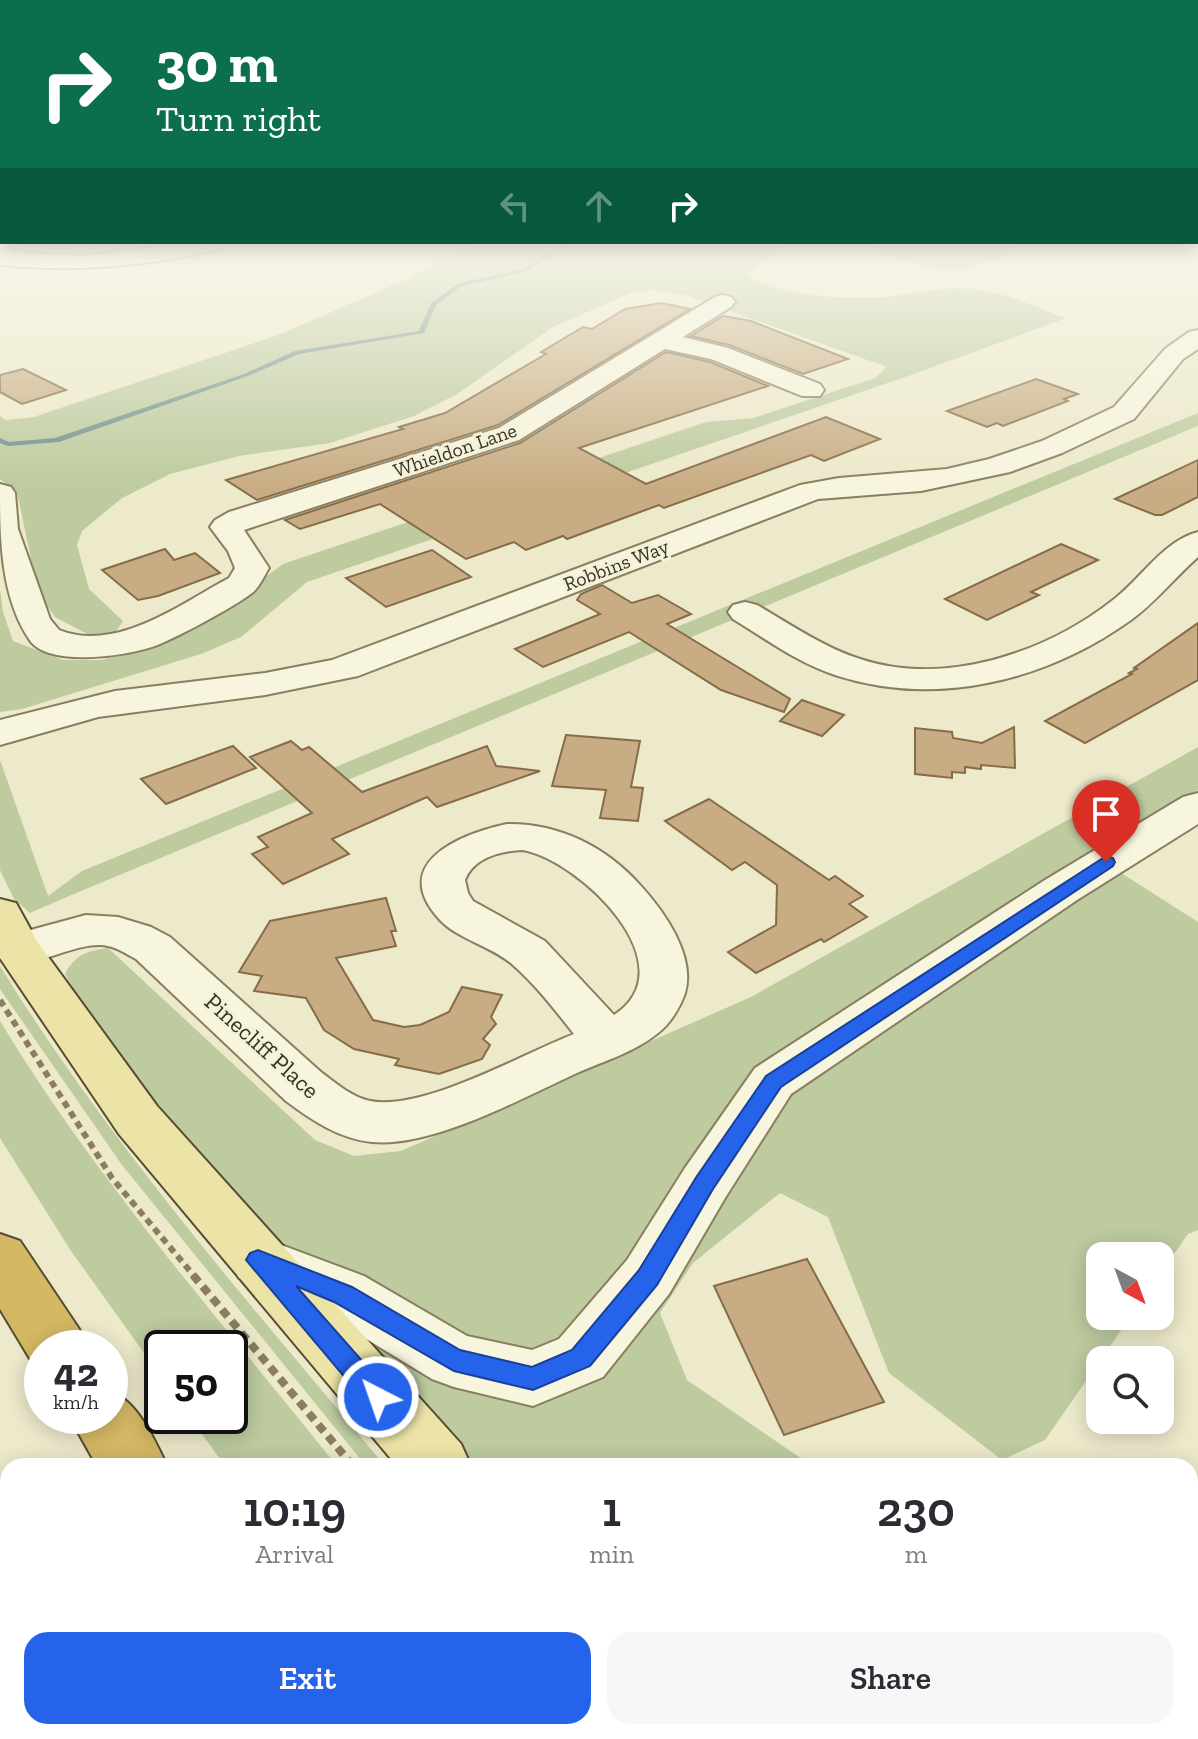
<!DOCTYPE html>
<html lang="en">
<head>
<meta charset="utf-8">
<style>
  :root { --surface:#fff; --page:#f7f7f7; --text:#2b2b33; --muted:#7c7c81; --accent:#2563eb }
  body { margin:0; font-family:"Zilla Slab",serif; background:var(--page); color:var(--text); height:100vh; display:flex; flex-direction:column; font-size:30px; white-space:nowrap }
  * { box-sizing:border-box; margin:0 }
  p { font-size:26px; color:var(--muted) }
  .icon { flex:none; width:44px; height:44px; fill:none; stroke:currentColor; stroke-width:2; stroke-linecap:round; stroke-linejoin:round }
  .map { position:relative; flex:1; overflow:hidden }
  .details { position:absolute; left:0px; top:1458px; width:1198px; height:282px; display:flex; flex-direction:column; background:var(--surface); border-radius:24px 24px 0 0; box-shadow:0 4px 20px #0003 }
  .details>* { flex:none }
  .hud { position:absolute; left:0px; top:0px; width:1198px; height:244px; box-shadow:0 4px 20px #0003; background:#0b6e4f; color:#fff; overflow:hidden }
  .needle { width:52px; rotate:139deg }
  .buttons { position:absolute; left:1086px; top:1242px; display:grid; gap:16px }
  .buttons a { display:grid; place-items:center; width:88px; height:88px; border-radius:16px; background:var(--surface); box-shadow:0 4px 20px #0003; font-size:40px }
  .speed { position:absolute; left:24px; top:1330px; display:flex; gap:16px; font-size:40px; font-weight:700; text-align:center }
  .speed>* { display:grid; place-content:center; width:104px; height:104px; border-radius:50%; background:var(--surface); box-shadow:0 4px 20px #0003; line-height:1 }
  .speed small { font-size:20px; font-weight:400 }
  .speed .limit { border:4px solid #111; border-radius:12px; background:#fff; color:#111 }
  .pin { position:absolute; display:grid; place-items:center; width:68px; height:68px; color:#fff; margin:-82px -34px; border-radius:50% 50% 50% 0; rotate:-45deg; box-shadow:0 0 8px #0007 }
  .pin .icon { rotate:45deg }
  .me { position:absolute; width:88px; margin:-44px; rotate:319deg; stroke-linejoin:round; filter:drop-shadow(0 0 6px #0008) }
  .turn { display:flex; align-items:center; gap:28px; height:168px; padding:0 24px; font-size:36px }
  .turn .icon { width:104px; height:104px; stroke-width:2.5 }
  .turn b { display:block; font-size:56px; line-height:68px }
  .lanes { display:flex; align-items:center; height:76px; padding:0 24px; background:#0003; justify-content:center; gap:40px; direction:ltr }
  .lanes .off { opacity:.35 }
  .eta { display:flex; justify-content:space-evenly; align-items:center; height:136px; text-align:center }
  .eta b { font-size:48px; font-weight:600; line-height:56px }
  .cta { display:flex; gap:16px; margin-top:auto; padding:16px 24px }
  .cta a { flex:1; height:92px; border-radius:24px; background:var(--accent); color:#fff; font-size:32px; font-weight:600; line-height:92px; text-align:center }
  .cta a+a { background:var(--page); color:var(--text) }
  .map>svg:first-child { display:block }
</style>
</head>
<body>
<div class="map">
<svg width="1198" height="1739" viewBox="0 0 1198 1739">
  <rect width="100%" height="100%" fill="#ede9cb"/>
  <g fill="#bdcb9f">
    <path d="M 476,243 L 805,243 C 783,249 761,258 747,276 C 777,296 849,300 886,297 C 914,294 944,286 972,289 C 1003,291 1036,308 1066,318 L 911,375 L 307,582 L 241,637 L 201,654 L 22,709 L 0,712 L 0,589 L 3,612 L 13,641 L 63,660 L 102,660 L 161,645 L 190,632 L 283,564 L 706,422 L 753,418 L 875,378 L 887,367 L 685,295 L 650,290 L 631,293 L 553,327 L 457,394 L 414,416 L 330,443 L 239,456 L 170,474 L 122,498 L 82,531 L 77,545 L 89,589 L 123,621 L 115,633 L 91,636 L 55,617 L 38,592 L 17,492 L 0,479 L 0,416 L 6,420 L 34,417 L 281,334 L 404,280 Z"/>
    <polygon points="851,243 1030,243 962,271 938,270"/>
    <polygon points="1198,413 1198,426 69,896 30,913 14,899 0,870 0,760 48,896 82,871"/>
    <path d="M 1198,747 L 1198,790 L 1107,851 L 1118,871 L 1198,922 L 1198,1230 L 1188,1234 L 1160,1274 L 1160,1256 L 1100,1256 L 1100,1316 L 1131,1316 L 1045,1440 L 1002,1460 L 889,1373 L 828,1217 L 780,1193 L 693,1263 L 660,1313 L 687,1380 L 812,1466 L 456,1466 L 253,1226 L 85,1012 L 65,974 C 75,955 86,951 108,948 L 315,1140 L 354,1156 L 401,1151 L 751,997 Z"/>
    <path d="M 0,966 C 110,1145 251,1305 385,1466 L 366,1466 L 122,1165 L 0,989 Z"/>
    <path d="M 0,1021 C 96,1180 221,1321 337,1466 L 225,1466 L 189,1416 L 230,1416 L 230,1348 L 162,1348 L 162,1378 L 71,1251 L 0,1138 Z"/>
    <polygon points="416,1732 552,1732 558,1739 421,1739"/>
    <polygon points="692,1732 979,1732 982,1739 698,1739"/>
  </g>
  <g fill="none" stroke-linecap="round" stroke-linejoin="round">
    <polygon fill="#72908e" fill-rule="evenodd" points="563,243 569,243 527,271 462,286 436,305 424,333 299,354 248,376 59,442 8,446 0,443 0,438 9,442 55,438 244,374 295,351 419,331 431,303 458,284 523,269"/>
  </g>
  <g fill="#c8ad84" stroke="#866c47" stroke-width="2">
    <polygon points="661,303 690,309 498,425 257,500 226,480 403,429 399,427 445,413 546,354 541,352 583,327 592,329 625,309"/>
    <polygon points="723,316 751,321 848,359 803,374 729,345 691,336"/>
    <polygon points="666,352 710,362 768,386 579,448 646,484 826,417 880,439 824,461 811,455 664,508 659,505 567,539 563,536 526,550 514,542 466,559 380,504 300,529 285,520 520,443"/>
    <polygon points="23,369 66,390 22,404 0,392 0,375"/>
    <polygon points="1036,379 1078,394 1064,399 1068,401 1003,426 997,423 987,427 947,411"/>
    <polygon points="1198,460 1198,497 1162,515 1155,515 1115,499"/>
    <polygon points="1061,544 1098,560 1031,592 1039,595 987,620 945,599"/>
    <polygon points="165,549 174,560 195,553 220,573 158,596 138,600 102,570"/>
    <polygon points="432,550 471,577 386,607 346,578"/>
    <polygon points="602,585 632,603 658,595 691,614 667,624 790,699 784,712 721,690 629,632 543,667 515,649 600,614 577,600 581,594"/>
    <polygon points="1198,623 1198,680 1085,743 1045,721 1132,674 1129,673 1137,669 1134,668"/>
    <polygon points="802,700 844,715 822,736 780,721"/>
    <polygon points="1014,727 1015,768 981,765 981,769 965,767 965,773 952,772 952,778 915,774 915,728 952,732 953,738 982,743"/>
    <polygon points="566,735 640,741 631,787 643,788 638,821 600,818 606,790 552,786"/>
    <polygon points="291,741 302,750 309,747 362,792 487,746 496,766 540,771 437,807 427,797 332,839 349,854 283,884 252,854 268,847 258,837 312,813 250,757"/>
    <polygon points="233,746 256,768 166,804 141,779"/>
    <polygon points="709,799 829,880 835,876 863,896 849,904 867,917 824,942 821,939 756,973 728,952 776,925 777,885 745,862 732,870 665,821"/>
    <polygon points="386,898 396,931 391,931 396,946 336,958 373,1020 404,1027 420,1025 449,1012 462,987 502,995 491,1017 496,1024 483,1039 490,1045 482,1059 439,1074 395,1065 399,1059 354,1049 324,1030 306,998 254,991 262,976 239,972 270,921"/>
    <polygon points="807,1259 884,1402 784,1435 714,1286"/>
  </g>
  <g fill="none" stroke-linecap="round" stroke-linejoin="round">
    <g stroke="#897e60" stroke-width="4">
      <g id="minor">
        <path d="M 187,243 L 227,243 L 225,248 C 150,266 77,273 0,265 L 0,251 L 82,256 Z"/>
        <path d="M 723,295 L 731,297 L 735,302 L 731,307 L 683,337 L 728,348 L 820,384 L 824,390 L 820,396 L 802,396 L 711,359 L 665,349 L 519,440 L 244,530 L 269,568 C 264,576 259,588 252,593 C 234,607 176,638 155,646 C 127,656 52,667 31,642 C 0,598 0,538 0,484 L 11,487 L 15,493 L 18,529 L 50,619 L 59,630 C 117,653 180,604 229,578 L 235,568 L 228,551 L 210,527 L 215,520 L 229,512 L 499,428 L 715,297 Z"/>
        <polygon points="1198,330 1198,349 1183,359 1134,419 1062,453 1010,472 921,491 818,499 358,676 265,695 98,717 0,745 0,720 115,691 265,673 332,660 800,485 839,478 947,469 989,459 1042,441 1114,407 1165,349 1189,332"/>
        <path d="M 1198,532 L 1198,557 C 1175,577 1156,602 1131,620 C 1046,681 936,708 835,675 C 798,663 766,639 733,619 L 728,612 L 733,605 L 745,602 L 757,605 C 790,624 823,647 860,659 C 944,687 1046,653 1113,600 C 1141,579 1163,541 1198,532 Z"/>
        <polygon points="1198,793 1198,824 1077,900 791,1094 725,1198 669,1294 603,1377 533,1406 454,1387 432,1379 322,1312 239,1278 231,1261 239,1244 260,1237 364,1276 467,1336 532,1350 559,1339 627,1260 685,1168 755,1068 1045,880 1183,797"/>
        <path d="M 507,824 C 559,823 606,847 640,885 C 664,911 696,956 685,993 C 680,1008 670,1024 658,1033 C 635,1052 604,1061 577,1073 C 522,1098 432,1148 372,1142 C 340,1139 311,1120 286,1101 L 136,959 C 125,953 115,946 102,945 C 70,943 25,975 0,958 L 1,938 L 86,915 L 118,917 L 151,927 L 170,937 L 322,1073 C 336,1083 353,1098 370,1101 C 424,1111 522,1054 574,1034 C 555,1010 536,985 513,965 C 492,946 459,940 440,920 C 387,863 461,834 507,824 ZM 523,850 C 581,861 689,966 614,1015 L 545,941 L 473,901 L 468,893 L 465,880 C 474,857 501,851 523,850 Z"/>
      </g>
    </g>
    <g stroke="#574b34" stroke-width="4">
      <g id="major">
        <polygon points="0,899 16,903 38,943 157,1106 461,1444 471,1466 397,1466 119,1134 0,958"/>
        <polygon points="632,1732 710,1732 713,1739 634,1739"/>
      </g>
    </g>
    <g stroke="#574b34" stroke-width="4">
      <g id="highway">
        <polygon points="0,1234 20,1241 79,1329 88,1348 42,1348 42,1369 35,1367 0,1309"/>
        <path d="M 110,1391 C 137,1401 155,1440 167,1466 L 97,1466 L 69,1416 L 110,1416 Z"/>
        <polygon points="0,1537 8,1540 8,1621 0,1617"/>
        <polygon points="51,1732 127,1732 130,1739 53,1739"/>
        <polygon points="272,1732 349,1732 352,1739 274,1739"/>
      </g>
    </g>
    <polyline stroke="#897e60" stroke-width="6" stroke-dasharray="7 5" stroke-linecap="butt" points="0,1000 112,1178 195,1277"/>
    <g stroke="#897e60" stroke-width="8" stroke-dasharray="9 6" stroke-linecap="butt">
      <polyline points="193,1275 353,1466"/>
      <polyline points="576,1732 582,1739"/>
    </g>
    <use href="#minor" fill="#f7f5de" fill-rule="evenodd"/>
    <use href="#major" fill="#ece4a7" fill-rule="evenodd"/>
    <use href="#highway" fill="#d4b864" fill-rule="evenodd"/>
  </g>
  <linearGradient id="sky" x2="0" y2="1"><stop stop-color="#8fbad8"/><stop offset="0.5" stop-color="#f7f5e8"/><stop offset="1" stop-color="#f7f5e8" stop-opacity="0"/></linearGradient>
  <rect width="1198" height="487" fill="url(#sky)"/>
  <polygon fill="#2563eb" stroke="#184099" stroke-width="2" points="1106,856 1113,858 1115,862 1113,866 781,1087 713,1189 657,1285 590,1366 533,1390 454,1371 334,1302 296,1286 387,1389 391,1397 387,1405 378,1409 368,1405 246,1260 250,1253 258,1250 352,1287 460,1350 532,1367 572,1350 639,1270 697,1176 766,1076"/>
  <g text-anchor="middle" stroke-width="6" stroke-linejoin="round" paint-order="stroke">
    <g font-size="20" fill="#3a3322" stroke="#f4f2db">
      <text transform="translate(455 450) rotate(-19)" y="7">Whieldon Lane</text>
      <text transform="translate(616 565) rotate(-21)" y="7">Robbins Way</text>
    </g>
    <g font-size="24" fill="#3a3322" stroke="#f4f2db">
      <text transform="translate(262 1046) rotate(42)" y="8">Pinecliff Place</text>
    </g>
  </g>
</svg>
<div class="buttons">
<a><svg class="needle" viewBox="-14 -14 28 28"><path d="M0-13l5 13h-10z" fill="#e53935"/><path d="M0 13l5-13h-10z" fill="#7c7c81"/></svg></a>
<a><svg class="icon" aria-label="search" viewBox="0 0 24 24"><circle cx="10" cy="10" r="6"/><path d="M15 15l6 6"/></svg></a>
</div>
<div class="speed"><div>42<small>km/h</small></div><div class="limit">50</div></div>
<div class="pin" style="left:1106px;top:862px;background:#d93025"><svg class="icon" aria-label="arrive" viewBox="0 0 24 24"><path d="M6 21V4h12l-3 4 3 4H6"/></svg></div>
<svg class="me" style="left:378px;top:1397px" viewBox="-20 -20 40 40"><circle r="17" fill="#2563eb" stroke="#fff" stroke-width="3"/><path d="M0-11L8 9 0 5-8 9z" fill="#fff"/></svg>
<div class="hud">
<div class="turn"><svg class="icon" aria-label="right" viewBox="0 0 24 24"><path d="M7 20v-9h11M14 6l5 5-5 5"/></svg><div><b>30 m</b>Turn right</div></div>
<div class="lanes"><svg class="icon off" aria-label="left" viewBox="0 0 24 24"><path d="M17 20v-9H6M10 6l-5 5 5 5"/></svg><svg class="icon off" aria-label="ahead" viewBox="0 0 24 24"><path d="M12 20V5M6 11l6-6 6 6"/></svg><svg class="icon" aria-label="right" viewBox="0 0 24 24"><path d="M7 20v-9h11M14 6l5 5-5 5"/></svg></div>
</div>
<section class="details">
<div class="eta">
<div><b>10:19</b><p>Arrival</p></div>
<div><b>1</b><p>min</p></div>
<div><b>230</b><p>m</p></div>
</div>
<div class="cta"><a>Exit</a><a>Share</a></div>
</section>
</div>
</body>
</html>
